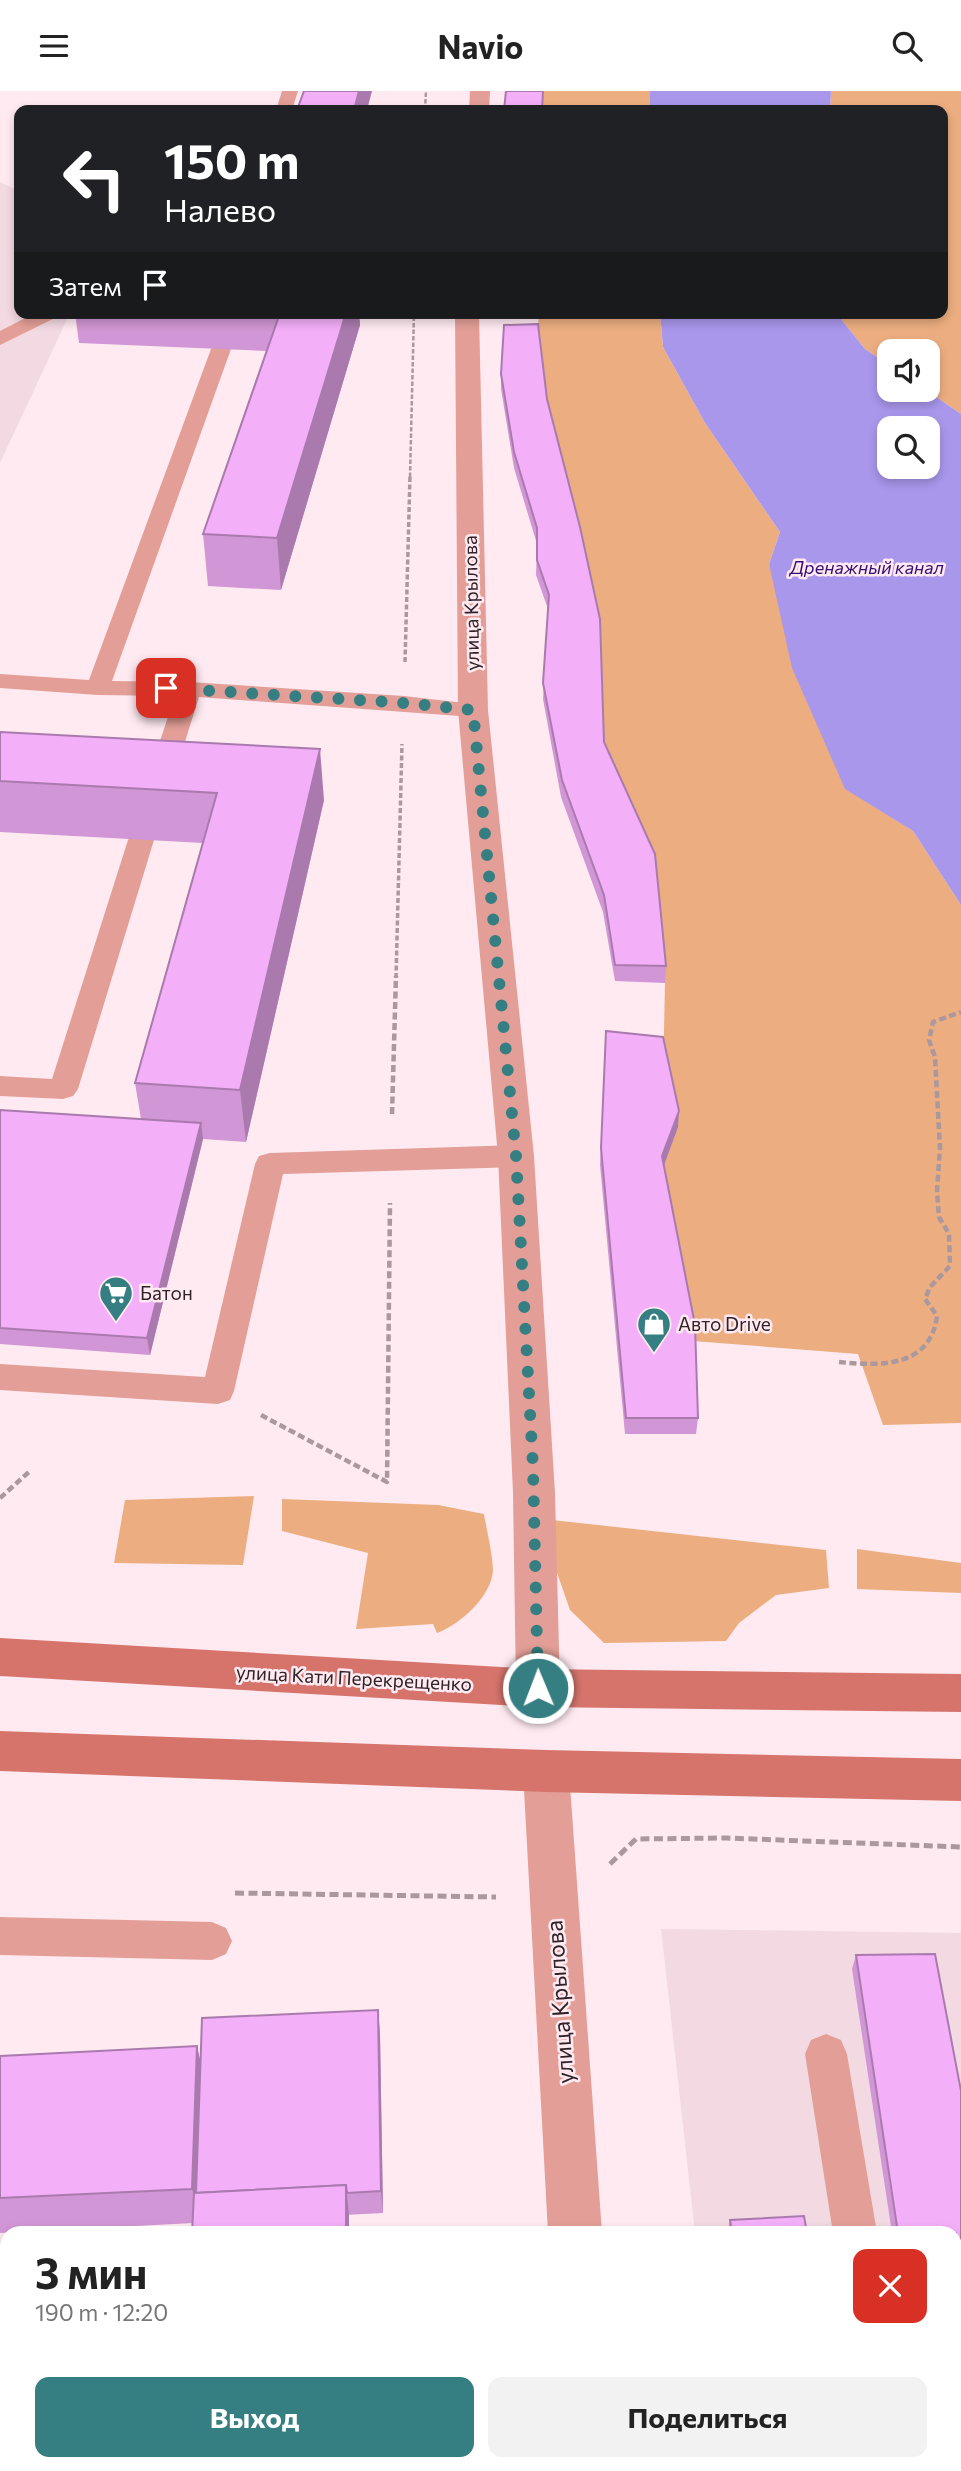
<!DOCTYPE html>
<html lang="ru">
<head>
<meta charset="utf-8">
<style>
  :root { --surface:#fff; --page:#f2f2f2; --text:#222; --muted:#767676; --accent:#357e81 }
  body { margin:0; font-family:Commissioner,sans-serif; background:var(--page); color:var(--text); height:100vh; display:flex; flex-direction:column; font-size:26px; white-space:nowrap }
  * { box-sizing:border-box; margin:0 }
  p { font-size:23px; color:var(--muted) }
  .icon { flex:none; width:38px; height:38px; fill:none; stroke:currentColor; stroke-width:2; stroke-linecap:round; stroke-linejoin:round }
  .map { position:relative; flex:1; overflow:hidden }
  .drawer { position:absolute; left:0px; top:2135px; width:962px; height:245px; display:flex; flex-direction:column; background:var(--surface); border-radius:21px 21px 0 0; box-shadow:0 4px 10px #0003 }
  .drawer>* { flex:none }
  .top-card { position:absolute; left:14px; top:14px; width:934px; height:214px; border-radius:14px; box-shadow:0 4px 10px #0003; background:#202124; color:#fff; overflow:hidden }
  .buttons { position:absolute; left:877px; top:248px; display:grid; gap:14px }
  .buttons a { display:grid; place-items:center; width:63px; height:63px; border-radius:14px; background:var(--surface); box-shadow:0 4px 10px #0003; font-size:35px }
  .pin { position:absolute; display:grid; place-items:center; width:60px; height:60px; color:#fff; margin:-30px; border-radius:14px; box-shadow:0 4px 10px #0006 }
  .me { position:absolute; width:77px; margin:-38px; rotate:359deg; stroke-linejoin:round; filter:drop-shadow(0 0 5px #0008) }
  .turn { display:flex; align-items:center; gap:24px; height:147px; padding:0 35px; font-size:32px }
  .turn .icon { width:91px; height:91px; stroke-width:2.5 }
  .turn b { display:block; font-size:49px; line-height:60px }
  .then { display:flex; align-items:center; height:66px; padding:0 35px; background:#0003; gap:14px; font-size:26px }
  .round { display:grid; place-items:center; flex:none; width:74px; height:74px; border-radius:14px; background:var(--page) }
  .overview { display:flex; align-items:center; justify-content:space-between; height:119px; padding:0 35px }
  h1 { font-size:42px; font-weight:700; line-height:52px }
  .button { display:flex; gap:14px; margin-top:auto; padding:14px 35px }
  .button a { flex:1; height:80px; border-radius:14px; background:var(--accent); color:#fff; font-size:28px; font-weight:700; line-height:80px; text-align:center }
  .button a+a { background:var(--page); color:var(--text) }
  header { display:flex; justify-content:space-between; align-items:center; height:91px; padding:0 35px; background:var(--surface); font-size:32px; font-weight:700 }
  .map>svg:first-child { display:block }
</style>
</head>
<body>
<header><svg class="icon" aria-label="menu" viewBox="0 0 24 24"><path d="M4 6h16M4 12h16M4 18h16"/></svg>Navio<svg class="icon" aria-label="search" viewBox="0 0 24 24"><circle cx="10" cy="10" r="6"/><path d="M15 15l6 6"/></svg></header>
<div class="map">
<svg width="961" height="2380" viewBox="0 0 961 2380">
  <rect width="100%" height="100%" fill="#ffeaf1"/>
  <g fill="#f3d9e2">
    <polygon points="0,91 19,100 19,222 70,222 0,372"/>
    <polygon points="661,1838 961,1842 961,2380 722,2380 721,2373 956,2373 956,2142 695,2142"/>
  </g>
  <g fill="#ecae80">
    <polygon points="543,0 650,0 650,19 542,19"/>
    <polygon points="831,0 961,0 961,323 926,299 928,261 889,261 889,274 865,258 836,222 943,222 943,19 830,19"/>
    <polygon points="539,222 660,222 663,256 705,332 780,441 769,473 845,697 913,740 961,814 961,1332 883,1334 858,1263 693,1250 661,1082 665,892 603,667 546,323 537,248"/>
    <polygon points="254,1405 243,1474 114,1472 125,1409"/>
    <path d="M 282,1408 L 438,1414 L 484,1423 C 487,1441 492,1460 493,1478 C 493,1504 460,1534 437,1542 L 433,1533 L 356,1538 L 368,1462 L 282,1440 Z"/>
    <polygon points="552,1429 826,1459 829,1497 776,1504 739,1532 726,1550 604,1552 570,1519 555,1476"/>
    <polygon points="857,1458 961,1472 961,1502 857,1498"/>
  </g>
  <g fill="#a997ec" fill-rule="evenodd">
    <polygon points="650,0 831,0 830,19 650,19"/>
    <path d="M 660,222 L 836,222 L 865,258 L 889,274 L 889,299 L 926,299 L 961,323 L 961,814 L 913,740 L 845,698 L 792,577 L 769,473 L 780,441 L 705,332 L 663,256 ZM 889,338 L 928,338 L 928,376 L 889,376 Z"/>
  </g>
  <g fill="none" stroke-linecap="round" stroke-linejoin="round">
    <g stroke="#aa989e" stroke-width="2.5" stroke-dasharray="4.5 2" stroke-linecap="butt">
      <polyline points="425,19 426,0"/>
      <polyline points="410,386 414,222"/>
    </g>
    <g stroke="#aa989e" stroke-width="3.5" stroke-dasharray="5 2.5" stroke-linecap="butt">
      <polyline points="405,571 410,385"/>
      <polyline points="396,887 402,653"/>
    </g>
    <g stroke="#aa989e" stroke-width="4.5" stroke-dasharray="7 3.5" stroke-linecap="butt">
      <polyline points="392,1023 396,885"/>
      <path d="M 839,1271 C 881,1275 930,1277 937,1225 L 925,1208 L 930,1196 L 950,1175 L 949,1143 L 939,1126 L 937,1100 L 940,1057 L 935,966 L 929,949 L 933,931 L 961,921"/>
      <polyline points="261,1324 387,1391 390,1112"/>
      <polyline points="0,1407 30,1380"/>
    </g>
    <g stroke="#aa989e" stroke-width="5" stroke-dasharray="9 4.5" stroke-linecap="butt">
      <polyline points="610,1773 636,1748 727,1747 961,1756"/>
      <polyline points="235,1802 496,1806"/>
    </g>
    <g fill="#e39f97" fill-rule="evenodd">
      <polygon points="282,0 298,0 292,19 276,19"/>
      <polygon points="35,222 59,222 57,226 0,254 0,240"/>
      <polygon points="221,252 231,258 112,590 189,591 404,605 482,614 485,619 482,624 473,626 199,606 173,689 169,694 160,697 151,694 147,689 175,605 98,604 0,597 0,583 89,589 211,258"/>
      <polygon points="141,741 150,743 154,749 78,998 73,1005 63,1008 0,1005 0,985 52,988 128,749 132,743"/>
      <polygon points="516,1054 527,1058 531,1065 527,1072 516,1076 283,1083 234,1300 230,1309 218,1313 0,1299 0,1273 205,1286 255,1073 259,1065 270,1062"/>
      <polygon points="0,1826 212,1831 226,1837 232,1850 226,1863 212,1869 0,1864"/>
      <polygon points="826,1943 841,1949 847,1963 877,2142 833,2142 805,1963 811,1949"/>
      <polygon points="869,2373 915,2373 916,2380 870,2380"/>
    </g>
    <g fill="#e39f97" fill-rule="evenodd">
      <polygon points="470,0 490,0 489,19 469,19"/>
      <polygon points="455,222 479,222 488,619 534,1065 555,1402 560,1597 554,1611 538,1616 522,1611 516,1597 513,1402 498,1065 458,619"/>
      <polygon points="546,1659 562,1665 569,1680 602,2142 548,2142 523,1680 530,1665"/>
      <polygon points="561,2373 617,2373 618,2380 562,2380"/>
    </g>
    <g fill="#d6746c" fill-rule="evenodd">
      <polygon points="0,1547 538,1578 961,1583 961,1621 538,1616 0,1585"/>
      <polygon points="0,1640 546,1659 961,1668 961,1710 546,1701 0,1680"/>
    </g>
  </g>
  <g fill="#d196d5">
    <polygon points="75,222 359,222 360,234 281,499 208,495 203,443 266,260 79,252"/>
    <polygon points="501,283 547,308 604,651 666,875 665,892 615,890 603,821 561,706 543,608 548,518 536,484 537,453 514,377 501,298"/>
    <polygon points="0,641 324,709 246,1051 203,1048 150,1264 0,1253 0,1019 141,1028 135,992 203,752 0,741"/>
    <polygon points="606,940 678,1036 664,1074 698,1327 696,1343 625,1343 600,1074"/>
    <polygon points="935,1863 961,2000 961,2380 928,2380 927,2373 956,2373 956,2142 892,2142 852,1878 856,1864"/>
    <polygon points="378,1919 380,1944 383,2122 0,2142 0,1965 197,1955 201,1974"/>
    <polygon points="730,2129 807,2142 727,2142"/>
    <polygon points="755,2373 841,2373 842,2380 756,2380"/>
  </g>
  <g fill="#aa7aae">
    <polygon points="359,0 372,0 367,19 354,19"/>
    <polygon points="346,222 359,222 360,234 281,499 277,447"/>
    <polygon points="320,658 324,709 246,1051 240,999"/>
    <polygon points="679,1020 678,1036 661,1082 662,1065"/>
    <polygon points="201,1032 203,1048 150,1264 147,1247"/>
    <polygon points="378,1919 380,1944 383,2122 381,2100"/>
    <polygon points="197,1955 205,1992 196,2110 192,2098"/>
    <polygon points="346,2094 349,2124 349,2142 346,2142"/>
    <rect x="348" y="2373" width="3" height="7"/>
  </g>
  <g fill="#f3aff8" stroke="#aa7aae" stroke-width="2">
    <polygon points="304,0 359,0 354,19 297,19"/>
    <polygon points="506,0 543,0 542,19 504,19"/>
    <polygon points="280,222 346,222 277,447 203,443"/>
    <polygon points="538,233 547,308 580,436 600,528 604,651 655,763 666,875 615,874 604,804 562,689 543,592 549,504 537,469 537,437 514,361 501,283 504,234"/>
    <polygon points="0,641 320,658 240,999 135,992 217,702 0,690"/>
    <polygon points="606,940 663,946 679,1020 662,1065 695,1234 698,1327 626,1327 601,1057"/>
    <polygon points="0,1019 201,1032 147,1247 0,1237"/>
    <polygon points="935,1863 961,2000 961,2380 935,2380 934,2373 956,2373 956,2142 898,2142 856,1864"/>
    <polygon points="378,1919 381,2100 347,2102 346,2094 196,2102 202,1927"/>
    <polygon points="197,1955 192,2098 0,2107 0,1965"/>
    <polygon points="346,2094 346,2142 192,2142 194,2102"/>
    <polygon points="804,2125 807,2142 732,2142 730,2129"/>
    <polygon points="184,2373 348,2373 348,2380 183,2380"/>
    <polygon points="760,2373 841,2373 842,2380 761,2380"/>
  </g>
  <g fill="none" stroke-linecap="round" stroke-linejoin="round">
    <polyline stroke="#357e81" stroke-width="12" stroke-dasharray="0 21.6" points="166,597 404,612 473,619 516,1065 533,1376 538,1597"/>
  </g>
  <defs>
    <g id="supermarket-pin" transform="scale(1.75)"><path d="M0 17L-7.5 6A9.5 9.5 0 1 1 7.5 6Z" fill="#357e81" stroke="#ffeaf1"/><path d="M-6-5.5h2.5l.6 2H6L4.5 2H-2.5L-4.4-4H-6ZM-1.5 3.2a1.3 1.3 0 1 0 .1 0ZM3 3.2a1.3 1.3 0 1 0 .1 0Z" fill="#fff"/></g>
    <g id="shop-pin" transform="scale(1.75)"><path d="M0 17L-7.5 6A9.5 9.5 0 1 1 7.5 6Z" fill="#357e81" stroke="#ffeaf1"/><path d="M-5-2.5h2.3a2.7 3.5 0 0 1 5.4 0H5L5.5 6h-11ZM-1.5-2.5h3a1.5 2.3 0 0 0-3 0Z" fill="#fff"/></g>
  </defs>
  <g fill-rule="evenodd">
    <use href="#supermarket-pin" x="116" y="1202"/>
    <use href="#shop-pin" x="654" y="1233"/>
  </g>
  <g text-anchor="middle" stroke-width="5" stroke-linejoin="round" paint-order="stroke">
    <g font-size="18" font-style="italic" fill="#370e73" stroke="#ffeaf1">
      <text x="867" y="483">Дренажный канал</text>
    </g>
    <g font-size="19" fill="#2f2327" stroke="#ffeaf1">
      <text transform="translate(471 512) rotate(-91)" y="7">улица Крылова</text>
      <text transform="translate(354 1587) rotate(3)" y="7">улица Кати Перекрещенко</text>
    </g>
    <g font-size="19" fill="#2f2327" stroke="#ffeaf1" text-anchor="start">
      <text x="140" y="1209">Батон</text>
      <text x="678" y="1240">Авто Drive</text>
    </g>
    <g font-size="23" fill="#2f2327" stroke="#ffeaf1">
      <text transform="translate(560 1911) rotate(-94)" y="8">улица Крылова</text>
    </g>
  </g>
</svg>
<div class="buttons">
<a><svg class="icon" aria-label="sound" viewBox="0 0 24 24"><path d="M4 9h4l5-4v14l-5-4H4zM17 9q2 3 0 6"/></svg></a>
<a><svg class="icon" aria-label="search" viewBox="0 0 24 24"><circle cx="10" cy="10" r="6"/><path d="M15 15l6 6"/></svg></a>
</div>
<div class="pin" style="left:166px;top:597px;background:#d93025"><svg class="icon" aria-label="arrive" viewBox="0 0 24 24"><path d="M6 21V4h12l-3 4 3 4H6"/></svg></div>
<svg class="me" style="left:538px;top:1597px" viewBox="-20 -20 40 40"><circle r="17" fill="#357e81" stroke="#fff" stroke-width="3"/><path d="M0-11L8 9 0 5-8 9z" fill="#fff"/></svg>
<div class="top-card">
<div class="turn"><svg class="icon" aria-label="left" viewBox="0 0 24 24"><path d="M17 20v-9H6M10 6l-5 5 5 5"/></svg><div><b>150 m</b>Налево</div></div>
<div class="then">Затем<svg class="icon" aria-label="arrive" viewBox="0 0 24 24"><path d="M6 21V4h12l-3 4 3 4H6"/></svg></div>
</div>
<section class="drawer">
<div class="overview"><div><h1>3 мин</h1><p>190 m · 12:20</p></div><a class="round" style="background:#d93025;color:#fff"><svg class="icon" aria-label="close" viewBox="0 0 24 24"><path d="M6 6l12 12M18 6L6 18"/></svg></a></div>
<div class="button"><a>Выход</a><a>Поделиться</a></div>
</section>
</div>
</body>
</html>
